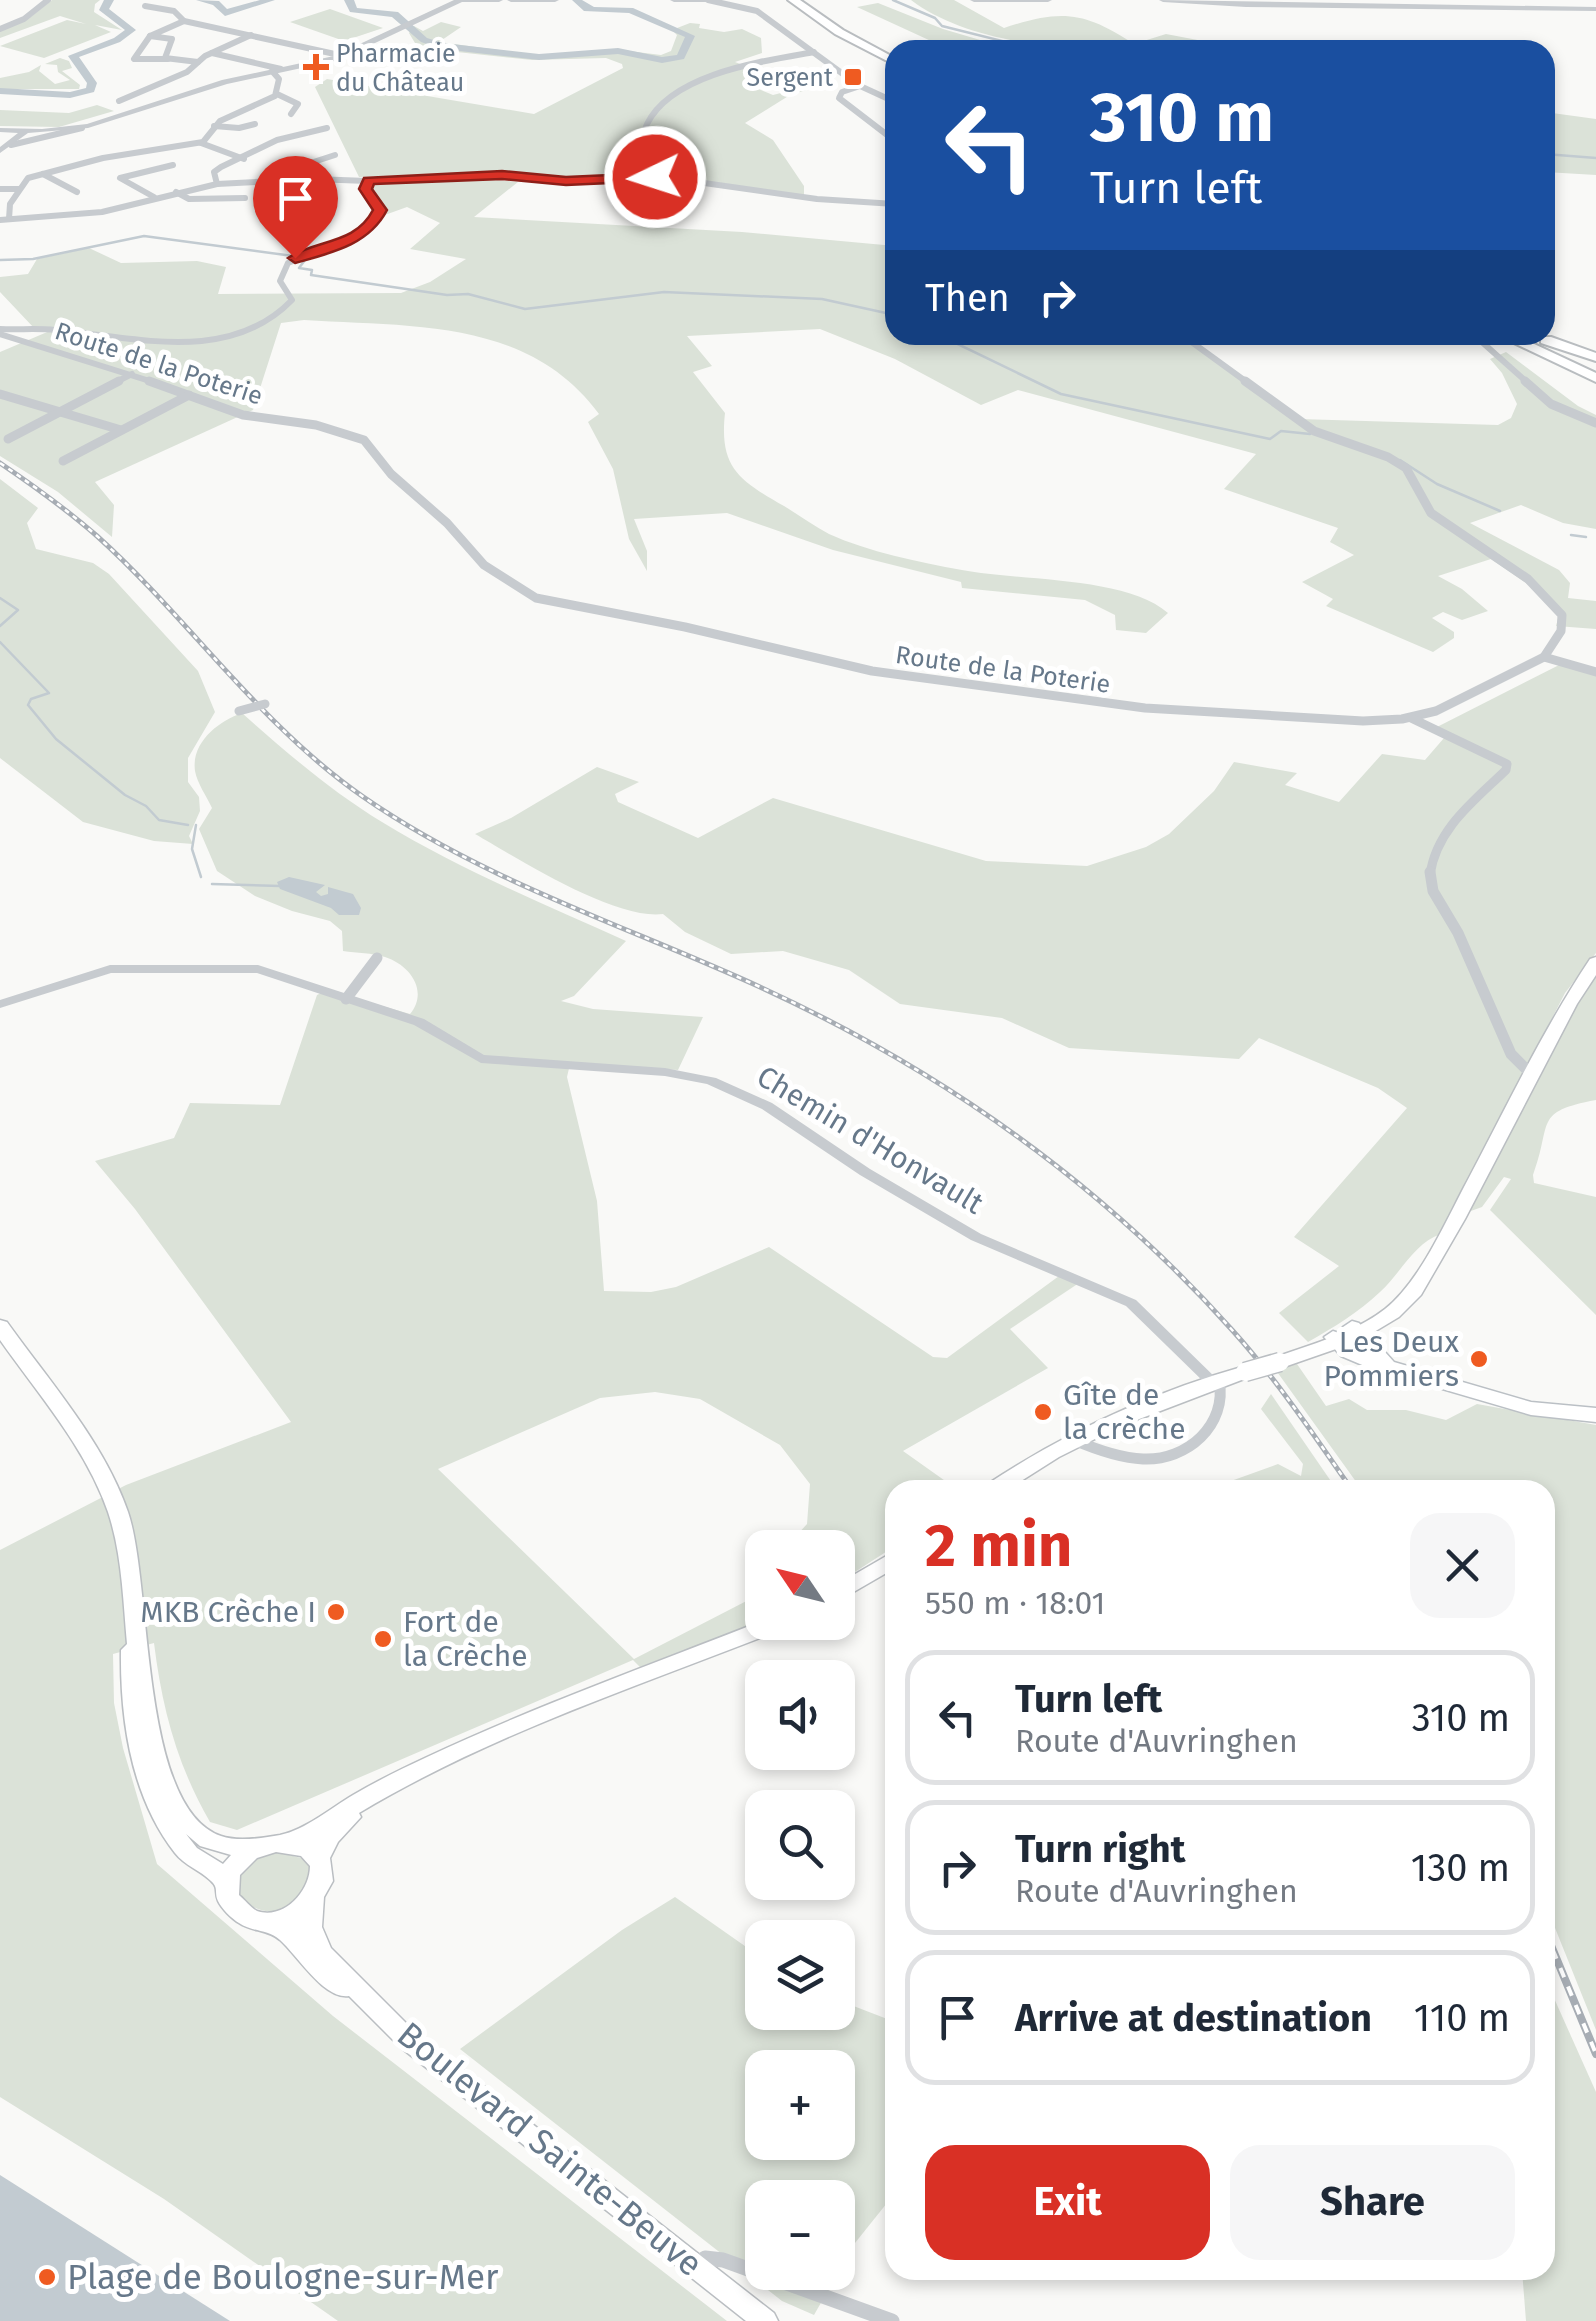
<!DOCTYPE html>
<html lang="en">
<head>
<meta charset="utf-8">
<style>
  :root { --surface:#fff; --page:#f6f6f7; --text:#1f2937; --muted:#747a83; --line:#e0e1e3; --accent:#d93025 }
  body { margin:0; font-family:"Fira Sans",sans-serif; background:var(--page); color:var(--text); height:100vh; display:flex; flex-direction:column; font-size:38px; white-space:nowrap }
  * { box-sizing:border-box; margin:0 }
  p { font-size:32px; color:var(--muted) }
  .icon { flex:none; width:55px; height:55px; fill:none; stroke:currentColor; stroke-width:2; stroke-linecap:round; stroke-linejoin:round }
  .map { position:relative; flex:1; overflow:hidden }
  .sheet { position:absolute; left:885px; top:1480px; width:670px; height:800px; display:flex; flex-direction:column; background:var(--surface); border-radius:30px; box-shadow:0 5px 15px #0003 }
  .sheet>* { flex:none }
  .guide { position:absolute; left:885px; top:40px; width:670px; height:305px; border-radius:30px; box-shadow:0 5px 15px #0003; background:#1a4fa0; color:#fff; overflow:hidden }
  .needle { width:65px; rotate:305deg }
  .buttons { position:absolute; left:745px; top:1530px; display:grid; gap:20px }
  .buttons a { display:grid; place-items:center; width:110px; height:110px; border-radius:20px; background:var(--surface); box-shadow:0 5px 15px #0003; font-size:50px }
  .pin { position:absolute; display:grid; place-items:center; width:85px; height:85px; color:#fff; margin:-102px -42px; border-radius:50% 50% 50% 0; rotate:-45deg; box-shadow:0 0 10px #0007 }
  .pin .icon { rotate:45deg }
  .me { position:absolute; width:110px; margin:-55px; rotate:266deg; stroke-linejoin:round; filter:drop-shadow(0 0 8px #0008) }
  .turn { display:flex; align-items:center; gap:35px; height:210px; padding:0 40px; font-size:45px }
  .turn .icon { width:130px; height:130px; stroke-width:2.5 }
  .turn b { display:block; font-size:70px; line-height:85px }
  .then { display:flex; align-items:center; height:95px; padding:0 40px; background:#0003; gap:20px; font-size:38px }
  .round { display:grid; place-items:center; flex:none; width:105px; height:105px; border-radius:30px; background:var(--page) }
  .head { display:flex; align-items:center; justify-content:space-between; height:170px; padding:0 40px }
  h1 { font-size:60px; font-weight:700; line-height:75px; color:var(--accent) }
  .cta { display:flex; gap:20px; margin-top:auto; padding:20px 40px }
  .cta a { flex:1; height:115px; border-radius:30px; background:var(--accent); color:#fff; font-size:40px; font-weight:700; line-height:115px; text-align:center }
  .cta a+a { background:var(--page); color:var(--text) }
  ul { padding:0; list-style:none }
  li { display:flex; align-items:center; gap:30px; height:135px; margin:0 20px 15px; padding:0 20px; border:5px solid var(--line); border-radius:30px }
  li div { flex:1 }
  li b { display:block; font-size:38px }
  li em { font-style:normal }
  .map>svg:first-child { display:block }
</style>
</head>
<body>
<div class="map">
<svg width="1596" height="2321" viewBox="0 0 1596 2321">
  <rect width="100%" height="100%" fill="#f9f9f7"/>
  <g fill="#dbe2d8" fill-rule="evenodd">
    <polygon points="52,0 100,0 95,4 94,12 122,30 95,25 111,32 44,58 0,46 67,20 86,24 60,16 0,38 0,31 32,16"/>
    <path d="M 911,0 L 954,0 L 1004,28 C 1061,9 1084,11 1134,44 L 1166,34 L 1250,50 C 1152,50 993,62 911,0 Z"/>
    <polygon points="878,3 943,29 1014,50 936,50 931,41 857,7"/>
    <polygon points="330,9 383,28 344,41 290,22"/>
    <polygon points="441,22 461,27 439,42 536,55 621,50 661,55 671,51 677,35 672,30 690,23 700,24 699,28 724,32 742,29 761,38 762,53 735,62 772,76 749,85 773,95 816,84 819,86 790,95 745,123 773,140 804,186 804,196 664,175 639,162 620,163 623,178 584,180 513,173 359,177 315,87 327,79 534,114 623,68 622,64 606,58 532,60 429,49 415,43 409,33 414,26 423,31"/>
    <polygon points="60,58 69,61 72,68 62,71 80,85 79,89 0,89 0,78 29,72 41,65 39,71 55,84 70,80 58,72 57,65 45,64"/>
    <polygon points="97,105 114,111 59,127 0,126 0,110 69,113"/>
    <polygon points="1545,112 1596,119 1596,175 1545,172"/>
    <path d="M 488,179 L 518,182 L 474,217 L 742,232 L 895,246 L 895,335 L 1184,335 L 1299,419 L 1498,425 L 1511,418 L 1517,404 L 1502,373 L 1490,359 L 1506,352 L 1578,406 L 1596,415 L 1596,529 L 1563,523 L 1521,505 L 1470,523 L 1559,570 L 1570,583 L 1568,598 L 1596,601 L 1596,629 L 1556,626 L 1559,615 L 1536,590 L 1491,559 L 1438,576 L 1462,589 L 1488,611 L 1462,620 L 1443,612 L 1432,618 L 1454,632 L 1454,638 L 1433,652 L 1326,606 L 1333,599 L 1302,582 L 1354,555 L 1330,542 L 1338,528 L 1224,489 L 1256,454 L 1018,390 L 981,405 L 895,359 L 820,329 L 687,336 L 712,366 L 693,372 L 725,413 C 719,468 739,480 784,506 C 799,515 814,526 829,534 C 869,552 918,562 962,570 C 1018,581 1126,576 1168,613 L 1146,633 L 1116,630 L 1115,615 L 1085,600 L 962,588 L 961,582 L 833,550 L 727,513 L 634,519 L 647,551 L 647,571 L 629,539 L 613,469 L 588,422 L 599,414 C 528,318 411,327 304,320 L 281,323 L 253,410 L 95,482 L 114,505 L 112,537 L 58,492 L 0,456 L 0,352 L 52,330 L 34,328 L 0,292 L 0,277 L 28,274 L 37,259 L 89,248 L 121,263 L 197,261 L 226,267 L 218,294 L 401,293 L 430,282 L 466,259 L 410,249 L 440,223 L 407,207 L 382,216 L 384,211 L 369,187 L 371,183 Z"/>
    <polygon points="0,479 38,508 27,523 36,549 93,563 109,574 198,671 215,712 188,758 188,782 199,797 200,811 189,836 193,844 154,841 83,822 0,758"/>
    <path d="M 1565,662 L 1596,675 L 1596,953 L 1565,993 L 1441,1234 C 1414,1243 1401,1273 1380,1292 C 1358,1313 1334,1327 1308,1342 L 1279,1313 L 1339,1266 L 1294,1237 L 1407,1108 L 1378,1088 L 1259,1038 L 1239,1059 L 1069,1048 L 1002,1018 L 900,1004 L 849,970 L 783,951 L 731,954 L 685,932 L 663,914 C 614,920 519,859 475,834 L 511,818 L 597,767 L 639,782 L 615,794 L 618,802 L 698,838 L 773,798 L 986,861 L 1087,866 L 1146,847 L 1169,834 L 1214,791 L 1234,762 L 1297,773 L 1285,785 L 1339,802 L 1382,754 L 1425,760 L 1444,738 L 1437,727 Z"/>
    <path d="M 242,713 C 287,753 331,791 382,822 C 459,869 544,904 626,941 L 574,996 L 561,1001 L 593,1009 L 703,1017 L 678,1070 L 570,1064 L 567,1077 L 597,1201 L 604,1291 L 651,1292 L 676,1287 L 769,1247 L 933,1357 L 947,1358 L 1059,1276 L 1079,1283 L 1010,1329 L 1048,1368 L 903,1451 L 958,1490 L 895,1490 L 895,1546 L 838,1583 L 838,1548 L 786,1547 L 807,1524 L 810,1484 L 780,1445 L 700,1399 L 655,1392 L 600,1398 L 438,1469 L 634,1659 L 760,1594 L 762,1589 L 762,1621 L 640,1667 L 633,1660 L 237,1830 L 210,1822 C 177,1765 162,1708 154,1643 L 113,1654 L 114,1703 L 123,1748 L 157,1864 L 333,2016 L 727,2321 L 338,2321 L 164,2199 L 0,2097 L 0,1550 L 126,1485 L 291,1422 L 135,1209 L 95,1161 L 174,1138 L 190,1103 L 280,1105 L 317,995 L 327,990 L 410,1014 C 429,991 410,965 385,957 C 372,953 357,953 343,951 L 342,931 L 330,921 L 292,911 L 255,896 L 217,871 L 199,829 L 212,808 C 207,797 197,783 195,771 C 191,742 219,721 242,713 Z"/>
    <path d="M 1596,974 L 1596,1100 C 1532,1112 1553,1122 1533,1175 L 1534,1183 L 1596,1197 L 1596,1315 L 1490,1210 L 1511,1179 L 1504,1177 L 1482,1207 L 1468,1212 L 1569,1017 Z"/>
    <polygon points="1297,1364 1326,1406 1349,1399 1367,1410 1406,1410 1446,1420 1477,1404 1596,1425 1596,2030 1545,1903 1545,1490 1362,1490 1275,1369"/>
    <polygon points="1271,1394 1337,1490 1222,1490 1231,1481 1278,1464 1301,1476 1303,1464 1261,1409"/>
    <path d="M 273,1851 L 305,1859 L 313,1869 L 311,1890 C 282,1910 269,1923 238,1896 L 237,1876 L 253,1858 Z"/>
    <path d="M 675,1897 L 762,1958 L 762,2012 L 838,2012 L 838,2000 L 895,2022 L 895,2193 L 855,2243 L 814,2315 L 782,2301 L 460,2049 L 622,1930 ZM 762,2068 L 838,2068 L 838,2142 L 762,2142 ZM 762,2198 L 838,2198 L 838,2272 L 762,2272 Z"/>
    <polygon points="1545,1978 1596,2092 1596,2321 1526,2321 1522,2270 1545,2270"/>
  </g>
  <g fill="#c2cbd1">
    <polygon points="289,877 325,885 316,892 321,896 328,894 328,887 353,894 361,908 359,915 339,915 331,908 280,889 277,882"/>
    <polygon points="0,2175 230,2321 0,2321"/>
  </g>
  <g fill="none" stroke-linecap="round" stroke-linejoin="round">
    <g stroke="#c2cbd1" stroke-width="2.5">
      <polyline points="893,0 935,18 942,26 1038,50"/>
      <polyline points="1545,154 1596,158"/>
      <polyline points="0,260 33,259 144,236 293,256"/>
      <polyline points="305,260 299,268 312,270 311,275 447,295 468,294 525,309 664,292 822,299 895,315"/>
      <polyline points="939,335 1061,394 1270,439 1281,431 1310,434"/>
      <polyline points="1400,460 1437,484 1500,511"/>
      <polyline points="1571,535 1586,537"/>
      <polyline points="0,598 18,610 0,626"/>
      <polyline points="0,642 49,693 31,699 28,705 56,739 125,795 146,806 159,820 188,825"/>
      <polyline points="196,825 192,849 201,877"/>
      <polyline points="212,884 280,886"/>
    </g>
    <g fill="#c2cbd1" fill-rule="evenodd">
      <polygon points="104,0 114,0 109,9 136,30 120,42 79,57 97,83 94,92 70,98 0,94 0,88 70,92 86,88 87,83 68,56 114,38 125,30 99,10"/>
      <polygon points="196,0 219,1 227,9 260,0 275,0 225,16 213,5"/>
      <polygon points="344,0 354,0 357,8 398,12 427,38 443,43 539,54 618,48 662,57 677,55 685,37 629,13 584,11 572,0 582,0 594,7 633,8 695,36 684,59 662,63 618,54 539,60 442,49 421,42 392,17 350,12"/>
    </g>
    <g stroke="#bbc0c5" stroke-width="3">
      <path id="secondary" d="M 1352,1321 L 1359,1323 L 1394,1362 L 1531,1402 L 1596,1408 L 1596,1422 L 1531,1415 L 1367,1367 L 1341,1356 L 1324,1337 L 1333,1331 C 1345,1334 1352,1346 1364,1351 L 1343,1327 Z"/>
    </g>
    <g stroke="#babec2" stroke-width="3">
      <g id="primary">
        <path d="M 1596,957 L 1596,975 L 1577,1004 L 1465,1219 L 1421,1295 L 1399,1317 L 1359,1341 L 1287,1366 L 1273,1366 L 1271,1362 L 1273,1358 C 1311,1344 1353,1334 1385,1309 C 1419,1282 1444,1225 1464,1187 C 1505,1110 1542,1031 1590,959 Z"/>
        <path d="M 0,1320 L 7,1322 C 49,1381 104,1442 128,1512 C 153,1585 139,1808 221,1836 C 238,1842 263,1838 280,1835 C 305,1830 331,1808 353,1795 C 377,1781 401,1769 427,1757 C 536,1706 650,1665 762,1621 L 791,1622 L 788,1627 C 644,1684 492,1733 359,1813 L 361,1817 L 338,1842 L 330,1858 L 333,1881 L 324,1897 L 322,1927 L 331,1948 L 416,2033 L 774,2313 L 778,2321 L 746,2321 L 400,2047 L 349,1996 C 324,2000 298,1956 280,1940 C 267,1929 252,1932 239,1923 C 232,1919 221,1908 218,1901 C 214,1892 219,1888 211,1881 C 200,1870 185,1866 175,1853 C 131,1797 120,1719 121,1650 L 127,1644 C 123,1600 122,1554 108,1512 C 86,1448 38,1394 0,1340 ZM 186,1834 L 200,1846 L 231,1855 L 223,1864 L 197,1848 ZM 276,1852 L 301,1856 L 310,1866 C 310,1891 284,1920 257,1911 C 251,1908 245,1900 239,1895 L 240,1875 L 257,1858 Z"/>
        <path d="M 1245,1366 L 1252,1368 L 1254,1372 L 1252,1376 L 1121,1426 L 1059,1457 L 1007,1490 L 983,1490 L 986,1485 C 1066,1432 1153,1392 1245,1366 Z"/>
        <polygon points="895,1551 895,1568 838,1601 838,1584"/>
      </g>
    </g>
    <g stroke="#b9bdc0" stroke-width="4">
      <g id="motorway">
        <polygon points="788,0 800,0 843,30 895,58 895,65 835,34"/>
        <polygon points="1497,335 1515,335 1596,373 1596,382"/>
        <polygon points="1541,337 1551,337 1596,353 1596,361 1541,343"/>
      </g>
    </g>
    <g stroke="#c7cbcf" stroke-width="6">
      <polyline points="708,0 757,11 858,85 895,102"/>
      <polyline points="145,6 174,11 184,21 344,56"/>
      <polyline points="184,21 150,36 172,39 165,58 198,62"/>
      <polyline points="0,29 24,19 48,0"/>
      <polyline points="150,36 134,59 168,59"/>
      <polyline points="212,53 281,69"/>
      <polyline points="860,86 842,92 839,98 895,141"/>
      <polyline points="277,94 298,104 291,114"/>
      <polyline points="119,101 187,72 205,56 251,35"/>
      <polyline points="214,126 239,128 255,124"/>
      <polyline points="201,143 244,159"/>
      <polyline points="11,145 82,128"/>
      <polyline points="43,174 77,192"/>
      <path d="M 655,177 L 641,163 C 642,151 641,136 647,124 C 672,73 764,61 814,52"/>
      <polyline points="286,180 295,168 335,155"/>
      <polyline points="217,184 214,172 221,167 277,140 327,128"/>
      <polyline points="0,189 19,189"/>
      <polyline points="176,192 189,199 245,198"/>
      <polyline points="154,197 120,178 173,165"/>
      <polyline points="9,219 10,204 28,178 103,158 203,142 220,121 275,96 279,79 272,71"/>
      <polyline points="0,220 102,212 217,184 314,179 367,181"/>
      <path d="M 0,329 C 18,330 37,328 55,330 C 135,337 229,365 292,300 L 280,281 L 288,263 L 368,230 L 379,207 L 365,186 L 371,180 L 506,175 L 569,181 L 662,177 L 817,199 L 895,204"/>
      <polyline points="0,334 156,383"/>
      <polyline points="1182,335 1248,383"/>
      <polyline points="1474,335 1528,383"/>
      <polyline points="114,383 132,374"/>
    </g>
    <g stroke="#c7cbcf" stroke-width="9">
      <polyline points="149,381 243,415 316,425 364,440 391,474 447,523 484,565 536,598 685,627 872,671 1145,708 1363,721 1402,719 1436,711 1544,657 1561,631 1562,615 1528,579 1431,513 1406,468 1388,457 1314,431 1245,381"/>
      <polyline points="1525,381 1551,404 1596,423"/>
      <polyline points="0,394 121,430"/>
      <polyline points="8,439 119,381"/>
      <polyline points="63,461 189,395"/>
      <polyline points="1544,657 1596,672"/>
      <path d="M 1411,718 L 1507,764 L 1506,770 C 1475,800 1436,829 1430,875"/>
    </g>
    <g stroke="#c7cbcf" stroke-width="11">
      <polyline points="1430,872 1433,891 1458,933 1511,1054 1532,1075"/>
      <polyline points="346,999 377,958"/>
      <path d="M 1074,1440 C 1095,1449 1120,1458 1143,1459 C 1187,1461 1228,1425 1219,1380"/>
    </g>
    <polyline stroke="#c7cbcf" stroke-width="15" points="695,2266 705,2258 723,2260 892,2321"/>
    <g fill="#c7cbcf" fill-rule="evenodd">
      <polygon points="454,0 503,0 499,2 462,2 339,60 227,84 88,128 28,133 0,153 0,147 18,133 0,132 0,128 42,129 87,124 222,80 334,56"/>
      <polygon points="507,0 559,0 555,2 511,2"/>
      <polygon points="670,0 713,0 709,2 674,2"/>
      <polygon points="970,0 1052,0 1048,2 974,2"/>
      <polygon points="1159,0 1596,7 1596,11 1246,7 1163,2"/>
      <polygon points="110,965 258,965 424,1019 484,1055 665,1068 716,1078 772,1103 870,1169 981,1234 1136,1300 1220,1382 1218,1386 1208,1386 1126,1306 971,1240 860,1175 762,1109 707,1084 665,1076 481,1063 414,1025 257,973 111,973 0,1008 0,1000"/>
    </g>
    <use href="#secondary" fill="#fff" fill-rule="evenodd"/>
    <use href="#primary" fill="#fff" fill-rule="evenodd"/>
    <use href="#motorway" fill="#fff" fill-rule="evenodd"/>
    <g stroke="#a7adb4" stroke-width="5">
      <path id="rail-far1" d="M 0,463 C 34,486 66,509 97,536 C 189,619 259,724 362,796 C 484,881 627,926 760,987 C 939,1069 1101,1183 1233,1331 C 1277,1380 1314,1435 1352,1490"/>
    </g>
    <g stroke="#a7adb4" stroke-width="8">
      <polyline id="rail" points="1545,1931 1596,2054"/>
    </g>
    <use href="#rail-far1" stroke="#fff" stroke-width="2.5" stroke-dasharray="5" stroke-linecap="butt"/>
    <use href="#rail" stroke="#fff" stroke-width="4" stroke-dasharray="10" stroke-linecap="butt"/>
    <g stroke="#babec2" stroke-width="21" stroke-linecap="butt">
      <polyline id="primary-bridge" points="1245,1372 1280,1362"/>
    </g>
    <polyline stroke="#c7cbcf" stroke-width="9" points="239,711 265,704"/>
    <use href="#primary-bridge" stroke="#fff" stroke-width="18"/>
  </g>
  <path fill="#d93025" stroke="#8d1f18" stroke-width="2.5" d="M 502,171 L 566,177 L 655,173 L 662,177 L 655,181 L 566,185 L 502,179 L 374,184 L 372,189 L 387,210 C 369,245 331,253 295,263 L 288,258 C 316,239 355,245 373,210 L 359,189 L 364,178 Z"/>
  <g fill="#ef5b21" stroke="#fff" stroke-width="4">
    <path d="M311 52h10v10h10v10h-10v10h-10v-10h-10v-10h10z"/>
    <rect x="843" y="67" width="20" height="20" rx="5"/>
    <circle cx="1479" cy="1359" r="10"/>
    <circle cx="1043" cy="1412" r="10"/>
    <circle cx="336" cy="1612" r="10"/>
    <circle cx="383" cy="1639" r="10"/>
    <circle cx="47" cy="2277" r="10"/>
  </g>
  <g text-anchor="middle" stroke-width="10" stroke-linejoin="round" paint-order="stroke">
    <g font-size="25" fill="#66788a" stroke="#fff" text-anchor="start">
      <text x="336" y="62">Pharmacie<tspan x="336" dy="29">du Château</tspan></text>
      <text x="833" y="86" text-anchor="end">Sergent</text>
    </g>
    <g font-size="25" fill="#66788a" stroke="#fff">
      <text transform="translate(159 363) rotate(18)" y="9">Route de la Poterie</text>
      <text transform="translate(1003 669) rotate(8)" y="9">Route de la Poterie</text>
    </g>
    <g font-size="30" fill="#66788a" stroke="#fff">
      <text transform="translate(870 1140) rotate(31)" y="10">Chemin d'Honvault</text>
    </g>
    <g font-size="30" fill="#66788a" stroke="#fff" text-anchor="end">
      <text x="1459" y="1352">Les Deux<tspan x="1459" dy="34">Pommiers</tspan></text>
      <text x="1063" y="1405" text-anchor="start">Gîte de<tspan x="1063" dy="34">la crèche</tspan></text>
      <text x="316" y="1622">MKB Crèche I</text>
      <text x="403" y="1632" text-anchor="start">Fort de<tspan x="403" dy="34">la Crèche</tspan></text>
    </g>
    <g font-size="35" fill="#66788a" stroke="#fff">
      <text transform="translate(550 2149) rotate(39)" y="12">Boulevard Sainte-Beuve</text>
    </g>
    <g font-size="35" fill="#66788a" stroke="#fff" text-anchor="start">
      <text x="67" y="2289">Plage de Boulogne-sur-Mer</text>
    </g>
  </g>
</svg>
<div class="buttons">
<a><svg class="needle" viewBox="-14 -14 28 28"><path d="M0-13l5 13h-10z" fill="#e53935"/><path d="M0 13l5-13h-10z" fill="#747a83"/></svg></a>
<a><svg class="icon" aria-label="sound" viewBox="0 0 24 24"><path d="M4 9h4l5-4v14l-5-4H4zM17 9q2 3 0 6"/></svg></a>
<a><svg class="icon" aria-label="search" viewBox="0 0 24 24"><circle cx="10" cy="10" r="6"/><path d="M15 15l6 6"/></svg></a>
<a><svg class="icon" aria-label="layers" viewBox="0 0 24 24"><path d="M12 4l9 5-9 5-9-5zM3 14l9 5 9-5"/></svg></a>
<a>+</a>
<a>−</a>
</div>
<div class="pin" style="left:295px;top:258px;background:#d93025"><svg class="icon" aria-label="arrive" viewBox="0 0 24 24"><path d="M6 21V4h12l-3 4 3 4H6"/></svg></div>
<svg class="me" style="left:655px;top:177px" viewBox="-20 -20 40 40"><circle r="17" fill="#d93025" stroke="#fff" stroke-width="3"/><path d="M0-11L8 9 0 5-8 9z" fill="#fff"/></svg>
<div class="guide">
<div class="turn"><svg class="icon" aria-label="left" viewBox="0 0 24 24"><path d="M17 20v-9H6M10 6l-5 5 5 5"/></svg><div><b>310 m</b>Turn left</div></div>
<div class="then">Then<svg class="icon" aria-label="right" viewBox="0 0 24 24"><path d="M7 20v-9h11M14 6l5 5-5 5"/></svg></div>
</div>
<section class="sheet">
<div class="head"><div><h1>2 min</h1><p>550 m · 18:01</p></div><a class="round"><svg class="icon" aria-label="close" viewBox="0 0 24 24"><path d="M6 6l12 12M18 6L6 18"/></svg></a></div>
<ul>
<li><svg class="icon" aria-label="left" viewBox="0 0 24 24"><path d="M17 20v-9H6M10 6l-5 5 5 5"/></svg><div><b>Turn left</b><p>Route d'Auvringhen</p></div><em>310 m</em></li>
<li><svg class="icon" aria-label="right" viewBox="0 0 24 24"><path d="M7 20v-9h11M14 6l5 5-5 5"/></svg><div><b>Turn right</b><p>Route d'Auvringhen</p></div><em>130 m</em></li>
<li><svg class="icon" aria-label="arrive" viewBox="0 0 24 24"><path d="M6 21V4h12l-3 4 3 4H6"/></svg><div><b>Arrive at destination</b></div><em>110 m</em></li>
</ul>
<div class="cta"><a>Exit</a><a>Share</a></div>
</section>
</div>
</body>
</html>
